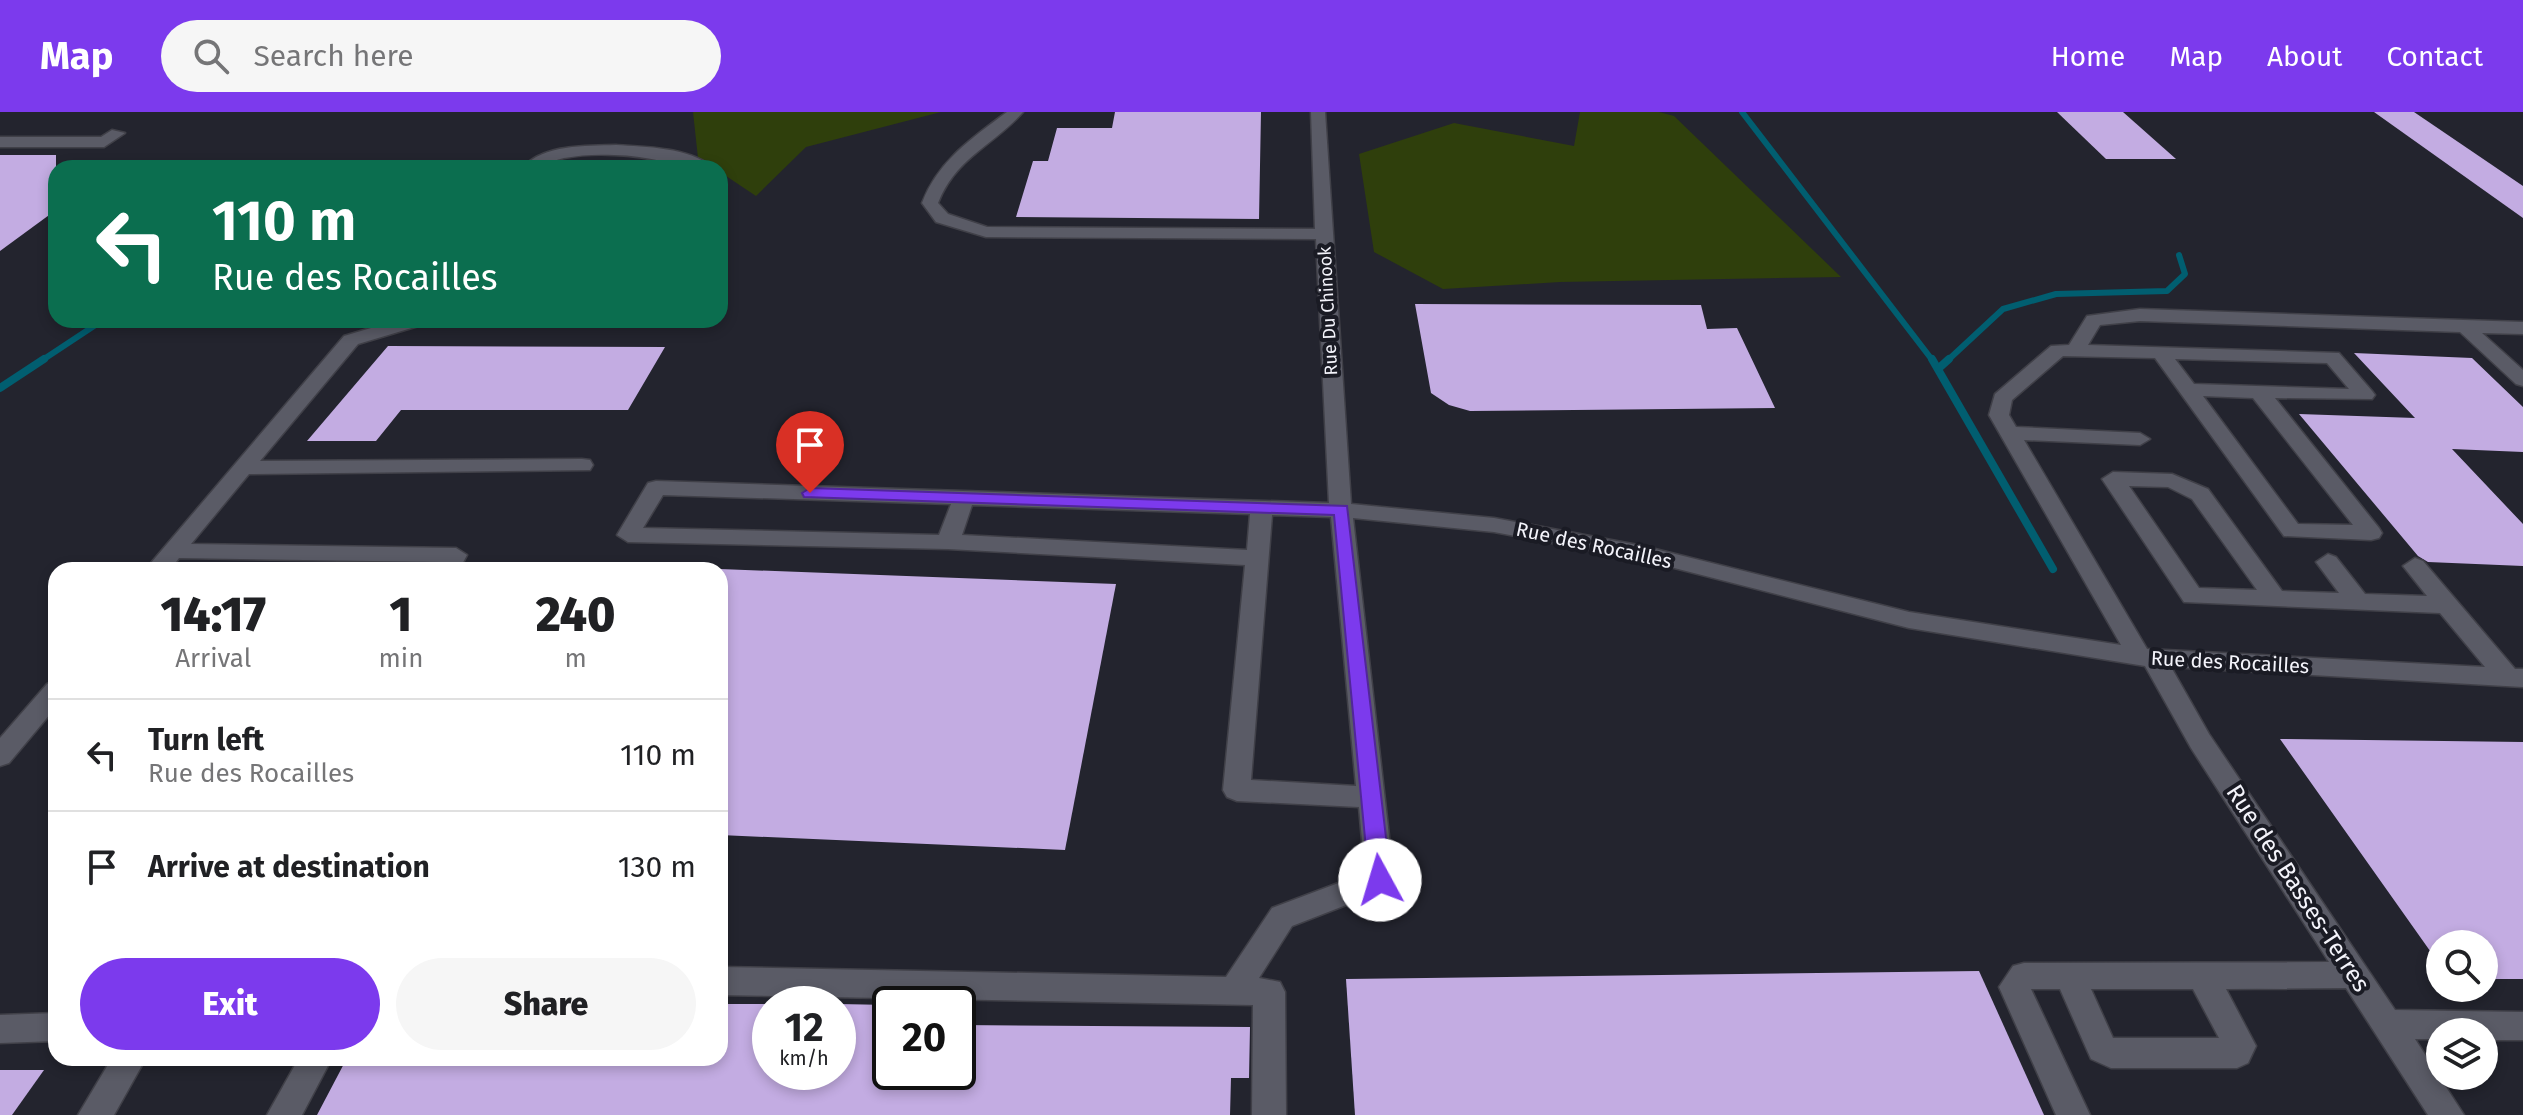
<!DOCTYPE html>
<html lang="en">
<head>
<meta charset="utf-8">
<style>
  :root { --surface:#fff; --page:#f6f6f6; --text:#202124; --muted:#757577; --line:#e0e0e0; --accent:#7c3aed }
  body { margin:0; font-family:"Fira Sans",sans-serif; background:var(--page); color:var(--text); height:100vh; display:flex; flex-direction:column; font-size:30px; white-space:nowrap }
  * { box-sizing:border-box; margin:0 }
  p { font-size:26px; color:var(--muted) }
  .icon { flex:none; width:44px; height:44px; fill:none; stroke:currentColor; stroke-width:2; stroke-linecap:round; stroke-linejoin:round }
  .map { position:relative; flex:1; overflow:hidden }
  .details { position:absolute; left:48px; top:450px; width:680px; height:504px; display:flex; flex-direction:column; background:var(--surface); border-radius:24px; box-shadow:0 4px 12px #0003 }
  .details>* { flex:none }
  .top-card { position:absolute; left:48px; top:48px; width:680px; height:168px; border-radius:24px; box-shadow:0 4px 12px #0003; background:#0b6e4f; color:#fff; overflow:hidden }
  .controls { position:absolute; left:2426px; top:818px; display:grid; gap:16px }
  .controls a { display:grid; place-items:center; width:72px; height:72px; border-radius:50%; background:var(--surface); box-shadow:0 4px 12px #0003; font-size:40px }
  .speed { position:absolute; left:752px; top:874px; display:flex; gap:16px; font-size:40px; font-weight:700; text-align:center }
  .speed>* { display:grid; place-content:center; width:104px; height:104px; border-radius:50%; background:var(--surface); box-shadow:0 4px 12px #0003; line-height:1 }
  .speed small { font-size:20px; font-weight:400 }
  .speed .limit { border:4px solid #111; border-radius:12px; background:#fff; color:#111 }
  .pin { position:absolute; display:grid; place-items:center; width:68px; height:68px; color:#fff; margin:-82px -34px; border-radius:50% 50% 50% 0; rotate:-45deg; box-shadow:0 0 8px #0007 }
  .pin .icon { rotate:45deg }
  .me { position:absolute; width:88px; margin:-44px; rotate:354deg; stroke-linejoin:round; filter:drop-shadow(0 0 6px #0008) }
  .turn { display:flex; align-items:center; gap:28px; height:168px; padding:0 32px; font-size:36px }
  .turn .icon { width:104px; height:104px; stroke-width:2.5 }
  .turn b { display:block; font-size:56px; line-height:68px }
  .eta { display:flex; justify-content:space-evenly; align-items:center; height:136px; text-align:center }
  .eta b { font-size:48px; font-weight:800; line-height:56px }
  .primary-button { display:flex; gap:16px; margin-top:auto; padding:16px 32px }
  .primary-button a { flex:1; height:92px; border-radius:48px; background:var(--accent); color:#fff; font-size:32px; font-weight:800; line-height:92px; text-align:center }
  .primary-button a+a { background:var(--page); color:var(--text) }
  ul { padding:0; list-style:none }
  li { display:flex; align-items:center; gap:24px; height:112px; padding:0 32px; border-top:2px solid var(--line) }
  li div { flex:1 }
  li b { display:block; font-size:30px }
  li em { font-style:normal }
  header { display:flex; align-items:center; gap:48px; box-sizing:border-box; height:112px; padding:0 40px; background:var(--accent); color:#fff }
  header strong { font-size:38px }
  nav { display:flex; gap:44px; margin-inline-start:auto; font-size:28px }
  .search { width:560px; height:72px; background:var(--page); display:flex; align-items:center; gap:20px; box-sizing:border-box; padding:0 28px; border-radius:44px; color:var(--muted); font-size:30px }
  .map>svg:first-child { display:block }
</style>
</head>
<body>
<header>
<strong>Map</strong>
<div class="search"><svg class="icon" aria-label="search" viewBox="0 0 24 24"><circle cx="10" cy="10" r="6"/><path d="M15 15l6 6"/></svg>Search here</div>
<nav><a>Home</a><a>Map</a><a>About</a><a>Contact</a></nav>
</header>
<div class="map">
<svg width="2523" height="1003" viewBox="0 0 2523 1003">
  <rect width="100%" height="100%" fill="#23242e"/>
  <g fill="#2f3f0c">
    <polygon points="693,0 941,0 806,35 756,84 720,60 720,56 698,46"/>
    <polygon points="1580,0 1659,0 1674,4 1841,165 1560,170 1443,177 1374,140 1359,42 1454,11 1574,34"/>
  </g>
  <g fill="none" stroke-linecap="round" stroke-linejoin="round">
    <g stroke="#015e70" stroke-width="6">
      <polyline points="1742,0 1933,249"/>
      <polyline points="41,249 103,208"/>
      <polyline points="1947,249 2003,197 2056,182 2167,179 2185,162 2179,143"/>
    </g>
    <g stroke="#015e70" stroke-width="8">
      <polyline points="1932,247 2053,457"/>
      <polyline points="1939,256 1949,247"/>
      <polyline points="0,276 44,247"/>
    </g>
  </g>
  <g fill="#c3ace2">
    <polygon points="1115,0 1261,0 1259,107 1016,105 1033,49 1048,49 1057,16 1112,16"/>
    <polygon points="2057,0 2123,0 2176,47 2106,47"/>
    <polygon points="2374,0 2414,0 2523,74 2523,106"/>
    <polygon points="0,43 56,43 56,98 0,139"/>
    <polygon points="1415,192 1701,193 1707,217 1737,216 1775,296 1470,299 1449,293 1431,281"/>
    <polygon points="388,234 665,235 628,298 401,298 376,329 307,329"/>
    <polygon points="2354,241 2472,246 2523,295 2523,340 2452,337 2523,412 2523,454 2428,450 2418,444 2299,302 2415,306"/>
    <polygon points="720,457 1116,472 1065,738 720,723"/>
    <polygon points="2280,627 2523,630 2523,867 2484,867 2484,832 2440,832 2440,853"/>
    <polygon points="1979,859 2044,1003 1355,1003 1346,867"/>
    <polygon points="720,892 770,892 770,960 838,960 838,892 890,893 890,960 958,960 958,913 1250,915 1249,966 1231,966 1230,1003 317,1003 347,946 720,946"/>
    <polygon points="0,958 44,958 12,1003 0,1003"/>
  </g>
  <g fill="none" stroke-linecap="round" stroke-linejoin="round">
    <g stroke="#404048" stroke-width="3">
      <g id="minor">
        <path d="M 1007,0 L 1023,0 C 994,33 955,46 938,91 L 948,102 L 987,115 L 1315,117 L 1311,0 L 1325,0 L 1351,392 L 1494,406 L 1643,434 L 1909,500 L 2121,533 L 1989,303 L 1995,282 L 2051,234 L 2069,233 L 2087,204 L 2140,197 L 2523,210 L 2523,222 L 2482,221 L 2523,258 L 2523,274 L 2516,272 L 2460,220 L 2140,209 L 2100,213 L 2088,233 L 2339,241 L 2372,279 L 2375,283 L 2372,287 L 2275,286 L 2379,416 L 2382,421 L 2379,426 L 2371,428 L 2284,424 L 2155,246 L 2063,244 L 2012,288 L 2009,303 L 2016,315 L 2140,321 L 2150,327 L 2140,333 L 2024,328 L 2147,537 L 2485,555 L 2440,501 L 2184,490 L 2102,367 L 2113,360 L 2172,362 L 2208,377 L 2282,479 L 2339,481 L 2316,450 L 2328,442 L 2336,445 L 2365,482 L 2427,484 L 2403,454 L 2415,446 L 2423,449 L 2515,557 L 2523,557 L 2523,575 L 2171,555 L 2209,622 L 2395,898 L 2523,900 L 2523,928 L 2484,928 L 2484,920 L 2440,920 L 2440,927 L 2415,927 L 2464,1003 L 2428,1003 L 2346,876 L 2226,877 L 2256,934 L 2248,951 L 2237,956 L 2111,956 L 2091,947 L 2060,877 L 2031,877 L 2090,1003 L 2056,1003 L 1999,875 L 2013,854 L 2024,851 L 2329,850 L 2191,636 L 2145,554 L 1909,516 L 1643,448 L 1494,420 L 1353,406 L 1394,768 L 1390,776 L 1292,814 L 1259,866 L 1280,870 L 1285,880 L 1286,1003 L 1252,1003 L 1253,893 L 720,883 L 720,855 L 1226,865 L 1272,796 L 1365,761 L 1359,695 L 1237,689 L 1227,685 L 1223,678 L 1245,453 L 948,437 L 628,430 L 617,423 L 648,371 L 656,369 L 1329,391 L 1316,127 L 986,125 L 936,110 L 922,91 C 938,49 972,26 1007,0 ZM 2175,247 L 2327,251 L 2349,277 L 2194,272 ZM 2203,284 L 2253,286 L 2353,413 L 2298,412 ZM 2129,374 L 2168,375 L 2192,387 L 2257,478 L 2199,476 ZM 663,383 L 951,392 L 939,423 L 643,416 ZM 972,393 L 1250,402 L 1247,438 L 962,423 ZM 1272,403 L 1331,405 L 1356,674 L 1251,668 ZM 2091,877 L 2193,877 L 2219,926 L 2113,926 Z"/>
        <polygon points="112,18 125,21 104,35 0,35 0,25 101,25"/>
        <path d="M 616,33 C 645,35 690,35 713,56 C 680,56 648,43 614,43 C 597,42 580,43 564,46 C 548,50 539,56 522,56 C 544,32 585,34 616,33 Z"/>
        <polygon points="398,208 427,208 425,212 358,232 260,349 582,347 590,348 593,353 590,358 249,362 191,432 456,436 467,443 459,458 435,458 440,450 179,446 170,458 145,458 344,224"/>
        <polygon points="56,569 56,595 9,651 0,654 0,626 47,572"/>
        <polygon points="56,901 56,929 0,931 0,903"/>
        <polygon points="112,946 146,946 114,1003 78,1003"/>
        <polygon points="299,946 332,946 302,1003 267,1003"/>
      </g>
    </g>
    <use href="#minor" fill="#5a5b66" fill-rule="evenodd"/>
  </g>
  <polygon fill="#7c3aed" stroke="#51269a" stroke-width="2" points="810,376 1347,394 1391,768 1388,774 1373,774 1369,768 1334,403 804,385 802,381"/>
  <g text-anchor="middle" stroke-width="8" stroke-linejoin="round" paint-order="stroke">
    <g font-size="18" fill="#f4f4fb" stroke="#1a1b24">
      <text transform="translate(1328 199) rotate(-93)" y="6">Rue Du Chinook</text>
    </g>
    <g font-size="20" fill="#f4f4fb" stroke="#1a1b24">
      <text transform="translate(1594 433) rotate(12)" y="7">Rue des Rocailles</text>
      <text transform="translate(2230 550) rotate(3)" y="7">Rue des Rocailles</text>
    </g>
    <g font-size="24" fill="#f4f4fb" stroke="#1a1b24">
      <text transform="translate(2298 776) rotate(57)" y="8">Rue des Basses-Terres</text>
    </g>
  </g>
</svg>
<div class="controls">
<a><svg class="icon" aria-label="search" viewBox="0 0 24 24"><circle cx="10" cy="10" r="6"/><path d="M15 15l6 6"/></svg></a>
<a><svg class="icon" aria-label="layers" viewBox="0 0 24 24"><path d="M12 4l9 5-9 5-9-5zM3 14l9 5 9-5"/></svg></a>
</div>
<div class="speed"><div>12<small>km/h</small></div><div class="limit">20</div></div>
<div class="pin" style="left:810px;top:381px;background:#d93025"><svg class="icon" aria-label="arrive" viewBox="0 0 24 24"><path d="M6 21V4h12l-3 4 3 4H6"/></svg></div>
<svg class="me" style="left:1380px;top:768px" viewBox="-20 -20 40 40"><circle r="19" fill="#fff"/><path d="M0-13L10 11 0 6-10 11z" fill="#7c3aed"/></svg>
<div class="top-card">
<div class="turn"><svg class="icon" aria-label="left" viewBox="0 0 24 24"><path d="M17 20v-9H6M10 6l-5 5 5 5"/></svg><div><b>110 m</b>Rue des Rocailles</div></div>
</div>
<section class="details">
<div class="eta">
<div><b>14:17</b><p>Arrival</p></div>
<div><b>1</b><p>min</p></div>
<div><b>240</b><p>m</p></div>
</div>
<ul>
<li><svg class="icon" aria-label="left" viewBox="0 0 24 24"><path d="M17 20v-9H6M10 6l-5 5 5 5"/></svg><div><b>Turn left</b><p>Rue des Rocailles</p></div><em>110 m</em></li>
<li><svg class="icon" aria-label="arrive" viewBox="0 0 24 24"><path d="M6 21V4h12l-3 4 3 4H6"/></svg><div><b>Arrive at destination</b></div><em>130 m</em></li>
</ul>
<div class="primary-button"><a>Exit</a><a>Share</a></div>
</section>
</div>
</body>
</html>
